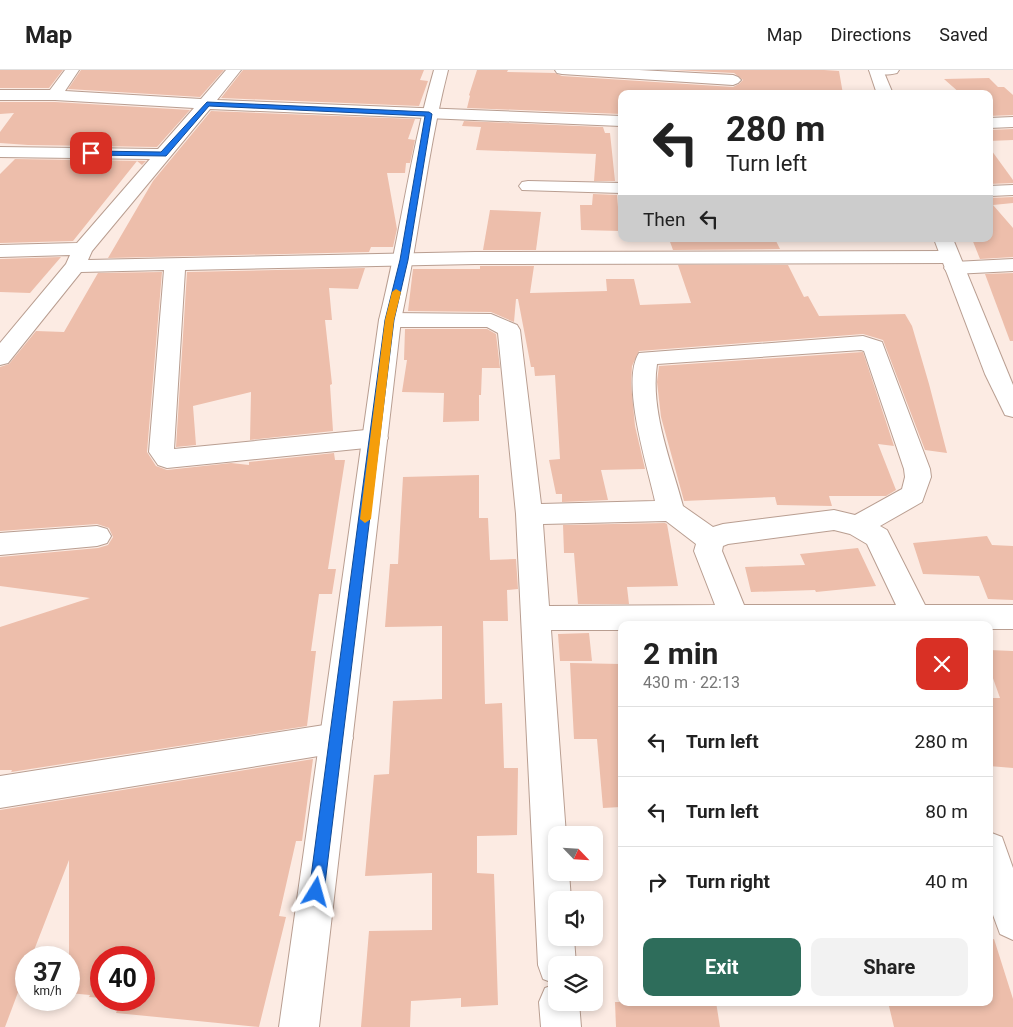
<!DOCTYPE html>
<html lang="en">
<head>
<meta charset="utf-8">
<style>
  :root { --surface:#fff; --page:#f2f2f2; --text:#222; --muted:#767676; --line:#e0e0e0; --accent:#2e6d5b }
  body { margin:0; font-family:Roboto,sans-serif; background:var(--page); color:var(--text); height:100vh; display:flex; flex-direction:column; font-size:19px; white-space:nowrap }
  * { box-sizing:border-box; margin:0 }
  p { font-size:16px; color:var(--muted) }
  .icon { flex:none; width:28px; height:28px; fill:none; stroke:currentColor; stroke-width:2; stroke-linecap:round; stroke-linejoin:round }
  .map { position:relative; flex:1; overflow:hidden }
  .details { position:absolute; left:618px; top:551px; width:375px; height:385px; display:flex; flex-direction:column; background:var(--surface); border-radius:10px; box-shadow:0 2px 8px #0003 }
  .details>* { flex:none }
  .top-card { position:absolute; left:618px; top:20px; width:375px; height:152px; border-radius:10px; box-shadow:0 2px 8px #0003; background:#fff; color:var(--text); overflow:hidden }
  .needle { width:32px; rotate:115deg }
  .tools { position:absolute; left:548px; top:756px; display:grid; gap:10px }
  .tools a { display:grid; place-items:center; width:55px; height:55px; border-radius:10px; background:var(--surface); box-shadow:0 2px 8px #0003; font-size:25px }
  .speed { position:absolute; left:15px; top:876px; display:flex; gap:10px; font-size:25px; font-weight:700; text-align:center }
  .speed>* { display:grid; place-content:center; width:65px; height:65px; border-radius:50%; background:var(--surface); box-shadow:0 2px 8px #0003; line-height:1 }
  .speed small { font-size:12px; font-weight:400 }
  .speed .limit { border:8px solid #d22; background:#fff; color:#111 }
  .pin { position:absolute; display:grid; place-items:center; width:42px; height:42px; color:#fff; margin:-21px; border-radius:10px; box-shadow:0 2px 8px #0006 }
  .me { position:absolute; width:55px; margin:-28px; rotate:8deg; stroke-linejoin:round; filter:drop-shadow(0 0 4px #0008) }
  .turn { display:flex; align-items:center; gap:18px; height:105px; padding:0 25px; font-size:22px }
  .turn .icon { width:65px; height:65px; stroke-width:2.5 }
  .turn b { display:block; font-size:35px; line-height:42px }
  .then { display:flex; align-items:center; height:48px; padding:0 25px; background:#0003; gap:10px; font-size:19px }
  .round { display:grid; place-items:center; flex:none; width:52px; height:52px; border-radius:10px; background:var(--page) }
  .head { display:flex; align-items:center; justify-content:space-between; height:85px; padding:0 25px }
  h1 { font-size:30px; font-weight:700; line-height:38px }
  .primary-button { display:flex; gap:10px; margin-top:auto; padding:10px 25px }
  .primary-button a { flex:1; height:58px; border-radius:10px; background:var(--accent); color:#fff; font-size:20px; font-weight:700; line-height:58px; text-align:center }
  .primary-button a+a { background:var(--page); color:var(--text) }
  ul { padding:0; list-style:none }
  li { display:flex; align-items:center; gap:15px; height:70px; padding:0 25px; border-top:1px solid var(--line) }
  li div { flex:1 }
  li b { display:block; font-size:19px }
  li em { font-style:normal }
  header { display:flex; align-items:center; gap:30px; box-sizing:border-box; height:70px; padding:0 25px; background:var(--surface); border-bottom:1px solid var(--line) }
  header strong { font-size:24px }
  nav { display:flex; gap:28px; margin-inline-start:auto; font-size:18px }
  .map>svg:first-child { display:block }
</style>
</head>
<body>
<header>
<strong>Map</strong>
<nav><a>Map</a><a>Directions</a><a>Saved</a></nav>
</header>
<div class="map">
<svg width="1013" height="957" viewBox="0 0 1013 957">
  <rect width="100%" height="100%" fill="#fcebe3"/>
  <g fill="#edbeab">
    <polygon points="0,0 63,0 49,18 0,18"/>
    <polygon points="81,0 224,0 200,27 68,19"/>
    <polygon points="243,0 424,0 420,10 428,11 419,36 221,28"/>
    <polygon points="477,0 508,0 507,2 555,3 562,6 733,17 739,14 743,10 734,3 674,0 824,0 839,1 843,24 621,24 621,44 467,38 470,26 469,25"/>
    <polygon points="989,8 998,17 1004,17 1013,25 1013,45 989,46 989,24 961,24 944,9"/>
    <polygon points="0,32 55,32 190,40 157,77 28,75 0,73 0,62 14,43 0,44"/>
    <polygon points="211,41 415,49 408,69 415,70 410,93 406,93 405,103 387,103 397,159 393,177 371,177 369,182 108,188 153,111"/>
    <polygon points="464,51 603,57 605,63 610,63 615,111 594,111 596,84 476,80 481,57 462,56"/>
    <polygon points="1013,59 1013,70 989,71 989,60"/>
    <polygon points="989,77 1013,110 1013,113 989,114"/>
    <polygon points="15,89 146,91 142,95 137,91 73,171 0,173 0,104"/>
    <polygon points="593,124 617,125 620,161 581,160 580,135 592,135"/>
    <polygon points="1013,127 1013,133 993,135 1013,158 1013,187 980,189 972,169 989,169 989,128"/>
    <polygon points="490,140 541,142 536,180 483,180"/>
    <polygon points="669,169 775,169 780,179 673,180"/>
    <polygon points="61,187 30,223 0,222 0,189"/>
    <polygon points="678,195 788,195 804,227 808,226 819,246 905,244 912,256 929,314 947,383 925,380 883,270 863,264 639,281 632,296 631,314 635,356 645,399 601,400 608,430 562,432 562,424 556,424 549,390 560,389 555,305 535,306 534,297 531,297 518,229 516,229 514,252 491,242 408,241 413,199 480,199 480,196 534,196 530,223 607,221 606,209 634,209 640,235 691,233"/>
    <polygon points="365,198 358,219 329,218 332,250 325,250 332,314 330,315 333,361 250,370 251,322 193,336 196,375 176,377 187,202"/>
    <polygon points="162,202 147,382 156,396 167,400 231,393 249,395 249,392 334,383 335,390 345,390 328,499 336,499 332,524 319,524 311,581 316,581 307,656 11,702 12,700 0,700 0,557 90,528 0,516 0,487 98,478 108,475 113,467 109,458 97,454 0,461 0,297 9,294 36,261 64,262 98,203"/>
    <polygon points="1013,203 1013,271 1010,271 985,204"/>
    <polygon points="405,259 487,259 496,264 500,298 482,298 481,325 479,325 479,351 443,352 444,323 402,322 407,290 404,290"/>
    <polygon points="863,282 894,376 878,374 896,420 886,426 829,426 832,436 777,435 775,427 684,431 661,347 657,312 659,296"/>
    <polygon points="479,405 479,448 488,448 490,490 516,489 518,519 507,520 508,551 483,551 485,634 502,633 504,698 518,698 517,765 477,766 477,803 494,804 498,935 461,937 461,928 411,931 410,957 361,957 369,861 432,860 432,803 365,806 374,705 389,704 393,631 442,629 442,556 385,557 390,494 398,494 403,407"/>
    <polygon points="665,453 667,454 678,516 627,517 629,534 578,534 574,483 564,483 563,455"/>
    <polygon points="987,466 992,475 1013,476 1013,530 988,529 979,506 923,504 913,473"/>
    <polygon points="858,478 876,516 816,522 815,520 751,522 745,497 805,495 800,484"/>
    <polygon points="589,563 592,591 560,591 558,564"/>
    <polygon points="989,580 1013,581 1013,698 989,696 989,628 1000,628 989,597"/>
    <polygon points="570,593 621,594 621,737 603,738 597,669 574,669"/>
    <polygon points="313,689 302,771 296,771 279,846 286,847 259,957 116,943 121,930 144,930 144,888 101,888 101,928 89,927 90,925 69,923 69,790 31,888 26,888 26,901 5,957 0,957 0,740"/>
    <polygon points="994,869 1013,929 1013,957 894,957 888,932 989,932 989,870"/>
    <polygon points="615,932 716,932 720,957 616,957"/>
  </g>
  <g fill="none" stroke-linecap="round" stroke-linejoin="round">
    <g stroke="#b99e91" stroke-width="2">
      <g id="minor">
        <polygon points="65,0 79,0 65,21 201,29 226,0 241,0 217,30 621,46 621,56 210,39 92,181 88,190 475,182 949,181 956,183 959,187 956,191 949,193 475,194 185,200 174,379 376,359 385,362 388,368 385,374 376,377 167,398 158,395 149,382 164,200 81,202 8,293 0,295 0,273 66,194 70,185 0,187 0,175 77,173 150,89 0,87 0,77 158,79 194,38 55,30 0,30 0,20 50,20"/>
        <polygon points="555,0 639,0 733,5 738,7 741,10 738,13 733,15 562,4 557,3"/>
        <path d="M 869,0 L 899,0 L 897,3 C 889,5 879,5 871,3 Z"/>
        <polygon points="1013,47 1013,57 989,58 989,48"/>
        <polygon points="528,111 621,113 621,123 522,120 519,116 522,112"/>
        <polygon points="1013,115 1013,125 989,126 989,116"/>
        <polygon points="1013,189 1013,201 954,204 947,202 944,198 947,194 954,192"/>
        <path d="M 390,243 L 491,244 L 517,255 L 520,260 L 541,434 L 655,431 C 648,398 620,312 639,283 L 863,266 L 882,272 L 930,399 L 931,407 L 922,432 L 880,456 L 887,460 L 925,535 L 1013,535 L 1013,559 L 989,559 L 989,555 L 621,555 L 621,560 L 551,560 L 566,765 L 556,765 L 556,802 L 569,802 L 571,830 L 556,830 L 556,868 L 574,868 L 576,895 L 556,895 L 556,932 L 579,932 L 581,957 L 541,957 L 539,932 L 545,918 L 556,914 L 543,909 L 538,895 L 516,444 L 498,263 L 487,257 L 390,257 L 382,255 L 379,250 L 382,245 ZM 861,280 L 864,281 L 904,399 L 905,407 L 902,419 L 855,445 L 834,440 L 723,454 L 713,457 L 683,436 C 671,391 650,341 657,294 ZM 666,451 L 696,474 L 694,481 L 715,535 L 549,536 L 543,454 ZM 834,460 L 850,464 L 867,474 L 896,535 L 744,535 L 722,481 L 723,476 L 728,474 Z"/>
        <polygon points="97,456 107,459 111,466 107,473 97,476 0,485 0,463"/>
        <polygon points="337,653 348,657 353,668 348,679 337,683 0,738 0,706"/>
        <polygon points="989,762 1002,767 1013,798 1013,870 1000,864 989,834"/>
      </g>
    </g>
    <g stroke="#b99e91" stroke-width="2">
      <g id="tertiary">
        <path d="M 434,0 L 448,0 C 427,82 419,167 401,250 L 319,957 L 279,957 L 379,250 C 400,167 410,82 434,0 Z"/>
        <polygon points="869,0 883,0 893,24 877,24"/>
        <polygon points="934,169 953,169 1013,315 1013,347 1005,345 985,304"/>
      </g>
    </g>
    <use href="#minor" fill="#fff" fill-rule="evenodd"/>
    <use href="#tertiary" fill="#fff" fill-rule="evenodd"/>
  </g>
  <polygon fill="#1a73e8" stroke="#114b97" points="207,32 429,42 432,44 408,190 394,250 324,822 322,828 316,830 311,828 309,822 385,250 400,190 425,46 209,36 166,86 91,85 87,83 91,81 161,82"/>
  <polygon fill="#f59e0b" points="396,219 401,222 394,250 371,449 365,453 360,449 385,250 392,222"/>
</svg>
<div class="tools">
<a><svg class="needle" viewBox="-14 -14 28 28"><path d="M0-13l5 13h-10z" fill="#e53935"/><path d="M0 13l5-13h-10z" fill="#767676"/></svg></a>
<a><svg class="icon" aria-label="sound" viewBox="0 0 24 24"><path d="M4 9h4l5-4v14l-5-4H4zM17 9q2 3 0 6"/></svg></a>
<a><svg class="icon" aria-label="layers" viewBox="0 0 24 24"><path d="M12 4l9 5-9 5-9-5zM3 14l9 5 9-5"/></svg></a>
</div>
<div class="speed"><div>37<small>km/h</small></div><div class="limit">40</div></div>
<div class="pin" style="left:91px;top:83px;background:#d93025"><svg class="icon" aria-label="arrive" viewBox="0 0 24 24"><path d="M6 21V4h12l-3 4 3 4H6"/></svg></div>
<svg class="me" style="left:316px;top:822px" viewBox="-20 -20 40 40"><path d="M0-17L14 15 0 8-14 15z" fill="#1a73e8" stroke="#fff" stroke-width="4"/></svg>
<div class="top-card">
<div class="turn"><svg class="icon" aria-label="left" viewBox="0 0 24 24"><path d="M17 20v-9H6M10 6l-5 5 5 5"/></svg><div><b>280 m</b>Turn left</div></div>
<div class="then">Then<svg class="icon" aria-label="left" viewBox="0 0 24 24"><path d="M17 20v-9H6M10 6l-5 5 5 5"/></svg></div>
</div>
<section class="details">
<div class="head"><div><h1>2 min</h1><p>430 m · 22:13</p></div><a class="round" style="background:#d93025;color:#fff"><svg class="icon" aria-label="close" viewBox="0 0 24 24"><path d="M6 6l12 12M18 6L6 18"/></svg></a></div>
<ul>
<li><svg class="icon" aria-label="left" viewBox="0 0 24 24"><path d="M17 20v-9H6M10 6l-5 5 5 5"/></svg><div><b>Turn left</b></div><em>280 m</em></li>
<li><svg class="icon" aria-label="left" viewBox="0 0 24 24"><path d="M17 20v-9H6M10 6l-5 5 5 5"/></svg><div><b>Turn left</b></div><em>80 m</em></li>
<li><svg class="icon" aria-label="right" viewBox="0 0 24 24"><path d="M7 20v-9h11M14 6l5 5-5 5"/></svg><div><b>Turn right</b></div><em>40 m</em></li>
</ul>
<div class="primary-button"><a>Exit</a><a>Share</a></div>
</section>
</div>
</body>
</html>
